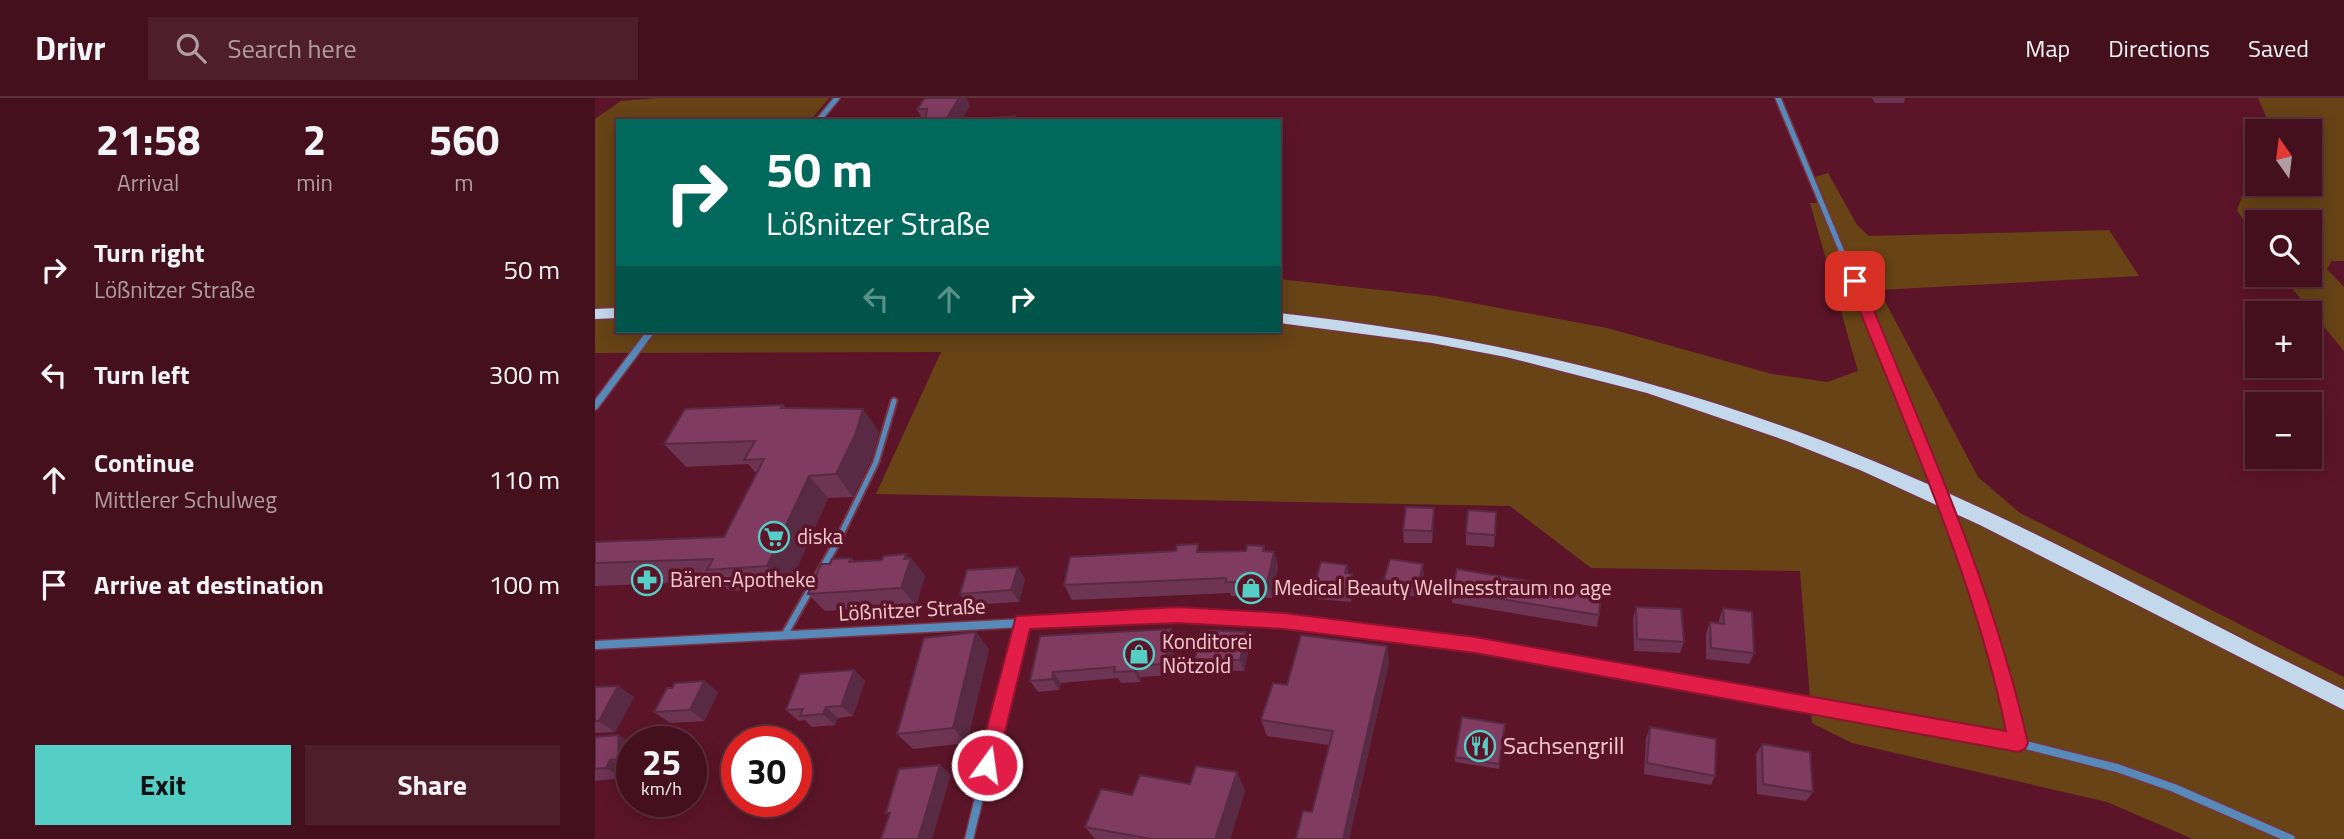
<!DOCTYPE html>
<html lang="en">
<head>
<meta charset="utf-8">
<style>
  :root { --surface:#45101e; --page:#4f1e2b; --text:#f1f3f6; --muted:#b09da4; --line:#5d303c; --accent:#55cec5 }
  body { margin:0; font-family:"Titillium Web",sans-serif; background:var(--page); color:var(--text); height:100vh; display:flex; flex-direction:column; font-size:26px; white-space:nowrap }
  * { box-sizing:border-box; margin:0 }
  p { font-size:23px; color:var(--muted) }
  .icon { flex:none; width:38px; height:38px; fill:none; stroke:currentColor; stroke-width:2; stroke-linecap:round; stroke-linejoin:round }
  .map { position:relative; flex:1; overflow:hidden }
  .drawer { display:flex; flex-direction:column; background:var(--surface); width:595px }
  .drawer>* { flex:none }
  .top-card { position:absolute; left:21px; top:21px; width:665px; height:214px; border-radius:0px; box-shadow:0 4px 18px #0003,0 0 0 2px var(--line); background:#00695c; color:#fff; overflow:hidden }
  .needle { width:46px; rotate:346deg }
  .buttons { position:absolute; left:1650px; top:21px; display:grid; gap:14px }
  .buttons a { display:grid; place-items:center; width:77px; height:77px; border-radius:0px; background:var(--surface); box-shadow:0 4px 18px #0003,0 0 0 2px var(--line); font-size:35px }
  .speed { position:absolute; left:21px; top:628px; display:flex; gap:14px; font-size:35px; font-weight:700; text-align:center }
  .speed>* { display:grid; place-content:center; width:91px; height:91px; border-radius:50%; background:var(--surface); box-shadow:0 4px 18px #0003,0 0 0 2px var(--line); line-height:1 }
  .speed small { font-size:18px; font-weight:400 }
  .speed .limit { border:10px solid #d22; background:#fff; color:#111 }
  .pin { position:absolute; display:grid; place-items:center; width:60px; height:60px; color:#fff; margin:-30px; border-radius:14px; box-shadow:0 4px 10px #0006 }
  .me { position:absolute; width:77px; margin:-38px; rotate:14deg; stroke-linejoin:round; filter:drop-shadow(0 0 5px #0008) }
  .turn { display:flex; align-items:center; gap:24px; height:147px; padding:0 35px; font-size:32px }
  .turn .icon { width:91px; height:91px; stroke-width:2.5 }
  .turn b { display:block; font-size:49px; line-height:60px }
  .lanes { display:flex; align-items:center; height:66px; padding:0 35px; background:#0003; justify-content:center; gap:35px; direction:ltr }
  .lanes .off { opacity:.35 }
  .eta { display:flex; justify-content:space-evenly; align-items:center; height:119px; text-align:center }
  .eta b { font-size:42px; font-weight:700; line-height:49px }
  .action { display:flex; gap:14px; margin-top:auto; padding:14px 35px }
  .action a { flex:1; height:80px; border-radius:0px; background:var(--accent); color:#111; font-size:28px; font-weight:700; line-height:80px; text-align:center }
  .action a+a { background:var(--page); color:var(--text) }
  ul { padding:0; list-style:none }
  li { display:flex; align-items:center; gap:21px; height:105px; padding:0 35px }
  li div { flex:1 }
  li b { display:block; font-size:26px }
  li em { font-style:normal }
  header { display:flex; align-items:center; gap:42px; box-sizing:border-box; height:98px; padding:0 35px; background:var(--surface); border-bottom:2px solid var(--line) }
  header strong { font-size:33px }
  nav { display:flex; gap:38px; margin-inline-start:auto; font-size:24px }
  .search { width:490px; height:63px; background:var(--page); display:flex; align-items:center; gap:18px; box-sizing:border-box; padding:0 24px; border-radius:0px; color:var(--muted); font-size:26px }
  main { display:flex; flex:1; min-height:0 }
  .map>svg:first-child { display:block }
</style>
</head>
<body>
<header>
<strong>Drivr</strong>
<div class="search"><svg class="icon" aria-label="search" viewBox="0 0 24 24"><circle cx="10" cy="10" r="6"/><path d="M15 15l6 6"/></svg>Search here</div>
<nav><a>Map</a><a>Directions</a><a>Saved</a></nav>
</header>
<main>
<section class="drawer">
<div class="eta">
<div><b>21:58</b><p>Arrival</p></div>
<div><b>2</b><p>min</p></div>
<div><b>560</b><p>m</p></div>
</div>
<ul>
<li><svg class="icon" aria-label="right" viewBox="0 0 24 24"><path d="M7 20v-9h11M14 6l5 5-5 5"/></svg><div><b>Turn right</b><p>Lößnitzer Straße</p></div><em>50 m</em></li>
<li><svg class="icon" aria-label="left" viewBox="0 0 24 24"><path d="M17 20v-9H6M10 6l-5 5 5 5"/></svg><div><b>Turn left</b></div><em>300 m</em></li>
<li><svg class="icon" aria-label="ahead" viewBox="0 0 24 24"><path d="M12 20V5M6 11l6-6 6 6"/></svg><div><b>Continue</b><p>Mittlerer Schulweg</p></div><em>110 m</em></li>
<li><svg class="icon" aria-label="arrive" viewBox="0 0 24 24"><path d="M6 21V4h12l-3 4 3 4H6"/></svg><div><b>Arrive at destination</b></div><em>100 m</em></li>
</ul>
<div class="action"><a>Exit</a><a>Share</a></div>
</section>
<div class="map">
<svg width="1749" height="741" viewBox="0 0 1749 741">
  <rect width="100%" height="100%" fill="#5c1528"/>
  <g fill="#674316">
    <polygon points="62,0 234,0 215,23 23,23 23,233 684,233 684,181 840,198 1012,230 1177,276 1232,284 1263,273 1215,105 1231,105 1220,79 1233,75 1262,127 1274,138 1514,132 1544,178 1284,192 1383,379 1425,415 1749,579 1749,741 1598,741 1512,704 1257,645 1217,625 1205,473 996,470 915,408 281,396 346,254 0,255 0,21 26,3"/>
    <polygon points="1663,0 1749,0 1749,163 1737,163 1732,171 1749,189 1749,253 1686,177 1715,177 1715,124 1662,124 1662,145 1642,112 1662,58 1662,86 1715,86 1715,33 1671,33 1674,25"/>
  </g>
  <g fill="none" stroke-linecap="round" stroke-linejoin="round">
    <g stroke="#783546" stroke-width="9">
      <polyline id="lane-far1" points="245,438 281,364 299,303"/>
    </g>
    <g stroke="#783546" stroke-width="10">
      <polyline id="lane" points="190,536 246,437"/>
    </g>
    <g stroke="#783546" stroke-width="8">
      <g id="street-far2">
        <polyline points="1183,0 1264,195"/>
        <polyline points="223,23 242,0"/>
      </g>
    </g>
    <g stroke="#783546" stroke-width="10">
      <g id="street-far1">
        <polyline points="1263,194 1330,355"/>
        <polyline points="0,308 56,233"/>
      </g>
    </g>
    <g stroke="#783546" stroke-width="11">
      <g id="street">
        <polyline points="1364,444 1407,570 1423,645"/>
        <polyline points="0,547 582,517 689,523 880,547 1423,645 1522,670 1579,690 1696,741"/>
        <polyline points="374,741 427,524"/>
      </g>
    </g>
    <g stroke="#783546" stroke-width="3">
      <g id="primary">
        <polygon points="23,210 23,220 0,221 0,211"/>
        <path d="M 684,215 C 892,238 1082,283 1276,362 C 1438,428 1592,515 1749,592 L 1749,612 L 1385,427 L 1265,372 L 1192,343 L 1052,295 L 911,259 L 837,245 L 684,225 Z"/>
      </g>
    </g>
    <use href="#lane-far1" stroke="#5789b9" stroke-width="5"/>
    <use href="#lane" stroke="#5789b9" stroke-width="6"/>
    <use href="#street-far2" stroke="#5789b9" stroke-width="5"/>
    <use href="#street-far1" stroke="#5789b9" stroke-width="7"/>
    <use href="#street" stroke="#5789b9" stroke-width="8"/>
    <use href="#primary" fill="#c4d8eb" fill-rule="evenodd"/>
    <g stroke="#783546" stroke-width="10" stroke-linecap="butt">
      <polyline id="street-bridge-far1" points="1330,355 1362,438"/>
    </g>
    <g stroke="#783546" stroke-width="11" stroke-linecap="butt">
      <polyline id="street-bridge" points="1361,437 1364,444"/>
    </g>
    <use href="#street-bridge-far1" stroke="#5789b9" stroke-width="7"/>
    <use href="#street-bridge" stroke="#5789b9" stroke-width="8"/>
  </g>
  <g fill="#6d3453">
    <polygon points="330,0 371,0 375,8 366,22 420,18 421,23 328,23 322,11"/>
    <polygon points="1277,0 1310,0 1309,5 1280,5"/>
    <polygon points="188,307 191,310 284,334 277,360 258,399 233,400 193,490 135,493 123,483 0,488 0,444 129,439 162,376 153,366 91,369 69,346"/>
    <polygon points="901,414 899,449 871,447 871,435"/>
    <polygon points="839,422 837,445 809,445 808,432"/>
    <polygon points="669,448 670,453 679,454 683,468 677,500 636,498 635,495 477,502 469,487 606,454 651,453"/>
    <polygon points="311,456 314,460 316,460 330,478 321,507 230,513 213,496 235,466 256,460 260,464 287,462"/>
    <polygon points="752,467 753,476 759,488 756,504 722,501 719,489"/>
    <polygon points="829,478 824,499 791,494 789,482"/>
    <polygon points="430,481 424,504 373,507 365,496"/>
    <polygon points="857,493 1004,517 1002,529 857,505"/>
    <polygon points="1041,509 1089,544 1085,555 1039,553 1038,521"/>
    <polygon points="1128,510 1159,555 1154,566 1111,561 1111,536 1115,524 1124,525 1124,522"/>
    <polygon points="445,538 581,543 576,577 546,579 545,584 526,585 523,580 466,585 464,592 443,594 435,583"/>
    <polygon points="655,545 649,573 605,572 600,561"/>
    <polygon points="394,551 372,645 318,651 302,636"/>
    <polygon points="794,564 754,741 701,741 717,714 734,647 672,638 666,622 692,587"/>
    <polygon points="259,572 270,583 258,618 243,620 240,627 217,629 210,622 204,623 191,612"/>
    <polygon points="109,583 123,594 109,623 75,625 59,614 77,590"/>
    <polygon points="23,588 39,599 20,634 0,635 0,589"/>
    <polygon points="910,626 904,671 860,664 860,659"/>
    <polygon points="1055,629 1120,678 1116,687 1049,676 1051,640"/>
    <polygon points="23,637 37,645 37,672 32,673 28,680 0,683 0,642"/>
    <polygon points="1167,646 1218,694 1211,703 1162,696 1161,656"/>
    <polygon points="642,674 650,693 635,741 500,741 490,729 537,697 595,686"/>
  </g>
  <g fill="#592a43">
    <polygon points="364,0 371,0 375,8 366,23 350,23"/>
    <polygon points="268,311 284,334 277,360 258,399 241,376"/>
    <polygon points="214,378 233,400 193,490 172,468"/>
    <polygon points="839,410 839,422 837,445 837,433"/>
    <polygon points="679,454 683,468 677,500 672,485"/>
    <polygon points="311,456 316,462 316,460 330,478 321,507 306,490 309,461"/>
    <polygon points="828,466 829,478 824,499 823,487"/>
    <polygon points="423,469 430,481 424,504 416,492"/>
    <polygon points="757,476 759,488 756,504 754,492"/>
    <polygon points="576,531 581,543 576,577 570,566"/>
    <polygon points="381,534 394,551 372,645 358,630"/>
    <polygon points="651,534 655,545 649,573 645,562"/>
    <polygon points="792,548 794,564 754,741 748,741"/>
    <polygon points="540,568 546,579 545,584 539,573"/>
    <polygon points="259,572 270,583 258,618 246,608"/>
    <polygon points="458,574 466,585 464,592 457,581"/>
    <polygon points="109,583 123,594 109,623 95,612"/>
    <polygon points="23,588 39,599 20,634 4,623"/>
    <polygon points="231,609 243,620 240,627 228,616"/>
    <polygon points="23,637 37,645 37,669 24,661"/>
    <polygon points="15,662 32,673 28,680 11,670"/>
    <polygon points="345,667 356,677 337,741 323,741"/>
    <polygon points="642,674 650,693 635,741 620,741"/>
  </g>
  <g fill="#7f3c60" stroke="#592a43" stroke-width="2">
    <polygon points="330,0 364,0 350,23 330,23 332,11 322,11"/>
    <polygon points="420,18 418,23 358,23"/>
    <polygon points="188,307 186,310 268,311 260,337 241,376 214,378 172,468 112,472 118,461 0,465 0,444 129,439 169,361 149,362 160,343 69,346 90,311"/>
    <polygon points="811,409 839,410 837,433 808,432"/>
    <polygon points="873,412 901,414 900,437 871,435"/>
    <polygon points="603,446 602,454 651,453 652,447 669,448 668,453 679,454 672,485 631,484 631,480 469,487 475,459 581,453 582,447"/>
    <polygon points="311,456 309,461 316,460 306,490 213,496 226,466 235,466 237,461 256,460 254,464 287,462 289,458"/>
    <polygon points="795,461 828,466 823,487 789,482"/>
    <polygon points="726,464 752,467 750,475 757,476 754,492 719,489"/>
    <polygon points="423,469 416,492 365,496 372,472"/>
    <polygon points="862,471 1006,495 1004,517 857,493"/>
    <polygon points="1041,509 1086,511 1089,544 1042,541"/>
    <polygon points="1128,510 1157,514 1159,555 1116,550 1115,524 1129,526"/>
    <polygon points="576,531 570,566 540,568 539,573 519,574 520,569 458,574 457,581 435,583 445,538"/>
    <polygon points="607,532 651,534 645,562 600,561"/>
    <polygon points="381,534 358,630 302,636 329,540"/>
    <polygon points="706,537 792,548 748,741 701,741 708,713 717,714 738,633 666,622 678,585 692,587"/>
    <polygon points="259,572 246,608 231,609 228,616 205,618 208,611 191,612 205,576"/>
    <polygon points="109,583 95,612 59,614 72,590 77,590 80,585"/>
    <polygon points="23,588 4,623 0,623 0,589"/>
    <polygon points="867,619 910,626 904,666 860,659"/>
    <polygon points="1055,629 1121,641 1120,678 1052,665"/>
    <polygon points="23,637 24,661 15,662 11,670 0,671 0,642 1,639"/>
    <polygon points="1167,646 1215,654 1218,694 1168,686"/>
    <polygon points="345,667 323,741 286,741 295,715 291,715 304,671"/>
    <polygon points="601,668 642,674 620,741 556,741 490,729 506,691 537,697 545,677 595,686"/>
  </g>
  <path fill="#e11d48" stroke="#92132f" stroke-width="2" d="M 1260,179 L 1267,183 C 1328,335 1397,484 1433,645 L 1430,651 L 1423,654 L 880,555 L 689,531 L 582,525 L 435,531 L 402,667 L 399,674 L 392,677 L 385,674 L 382,667 L 421,518 L 582,509 L 689,515 L 880,539 L 1411,633 C 1379,478 1311,331 1253,183 Z"/>
  <defs>
    <g id="supermarket-ring" transform="scale(1.575)"><circle r="9.5" fill="#5c1528" stroke="#55cec5" stroke-width="1.5"/><path d="M-6-5.5h2.5l.6 2H6L4.5 2H-2.5L-4.4-4H-6ZM-1.5 3.2a1.3 1.3 0 1 0 .1 0ZM3 3.2a1.3 1.3 0 1 0 .1 0Z" fill="#55cec5"/></g>
    <g id="pharmacy-ring" transform="scale(1.575)"><circle r="9.5" fill="#5c1528" stroke="#55cec5" stroke-width="1.5"/><path d="M-2-6h4v4h4v4h-4v4h-4v-4h-4v-4h4Z" fill="#55cec5"/></g>
    <g id="shop-ring" transform="scale(1.575)"><circle r="9.5" fill="#5c1528" stroke="#55cec5" stroke-width="1.5"/><path d="M-5-2.5h2.3a2.7 3.5 0 0 1 5.4 0H5L5.5 6h-11ZM-1.5-2.5h3a1.5 2.3 0 0 0-3 0Z" fill="#55cec5"/></g>
    <g id="restaurant-ring" transform="scale(1.575)"><circle r="9.5" fill="#5c1528" stroke="#55cec5" stroke-width="1.5"/><path d="M-5-6h1v4h1v-4h1v4h1v-4h1v5L-1.5 .5V6h-2V.5L-5-1ZM5-6V6H3V1.5H1.5Q1.5-4 5-6Z" fill="#55cec5"/></g>
  </defs>
  <g fill-rule="evenodd">
    <use href="#supermarket-ring" x="179" y="439"/>
    <use href="#pharmacy-ring" x="52" y="482"/>
    <use href="#shop-ring" x="656" y="490"/>
    <use href="#shop-ring" x="544" y="556"/>
    <use href="#restaurant-ring" x="885" y="648"/>
  </g>
  <g text-anchor="middle" stroke-width="7" stroke-linejoin="round" paint-order="stroke">
    <g font-size="21" fill="#f6c9cf" stroke="#5c1528" text-anchor="start">
      <text x="202" y="446">diska</text>
      <text x="75" y="489">Bären-Apotheke</text>
      <text x="679" y="497">Medical Beauty Wellnesstraum no age</text>
      <text x="567" y="551">Konditorei<tspan x="567" dy="24">Nötzold</tspan></text>
    </g>
    <g font-size="21" fill="#f6c9cf" stroke="#5c1528">
      <text transform="translate(317 512) rotate(-3)" y="7">Lößnitzer Straße</text>
    </g>
    <g font-size="24" fill="#f6c9cf" stroke="#5c1528" text-anchor="start">
      <text x="908" y="656">Sachsengrill</text>
    </g>
  </g>
</svg>
<div class="buttons">
<a><svg class="needle" viewBox="-14 -14 28 28"><path d="M0-13l5 13h-10z" fill="#e53935"/><path d="M0 13l5-13h-10z" fill="#b09da4"/></svg></a>
<a><svg class="icon" aria-label="search" viewBox="0 0 24 24"><circle cx="10" cy="10" r="6"/><path d="M15 15l6 6"/></svg></a>
<a>+</a>
<a>−</a>
</div>
<div class="speed"><div>25<small>km/h</small></div><div class="limit">30</div></div>
<div class="pin" style="left:1260px;top:183px;background:#d93025"><svg class="icon" aria-label="arrive" viewBox="0 0 24 24"><path d="M6 21V4h12l-3 4 3 4H6"/></svg></div>
<svg class="me" style="left:392px;top:667px" viewBox="-20 -20 40 40"><circle r="17" fill="#e11d48" stroke="#fff" stroke-width="3"/><path d="M0-11L8 9 0 5-8 9z" fill="#fff"/></svg>
<div class="top-card">
<div class="turn"><svg class="icon" aria-label="right" viewBox="0 0 24 24"><path d="M7 20v-9h11M14 6l5 5-5 5"/></svg><div><b>50 m</b>Lößnitzer Straße</div></div>
<div class="lanes"><svg class="icon off" aria-label="left" viewBox="0 0 24 24"><path d="M17 20v-9H6M10 6l-5 5 5 5"/></svg><svg class="icon off" aria-label="ahead" viewBox="0 0 24 24"><path d="M12 20V5M6 11l6-6 6 6"/></svg><svg class="icon" aria-label="right" viewBox="0 0 24 24"><path d="M7 20v-9h11M14 6l5 5-5 5"/></svg></div>
</div>
</div>
</main>
</body>
</html>
